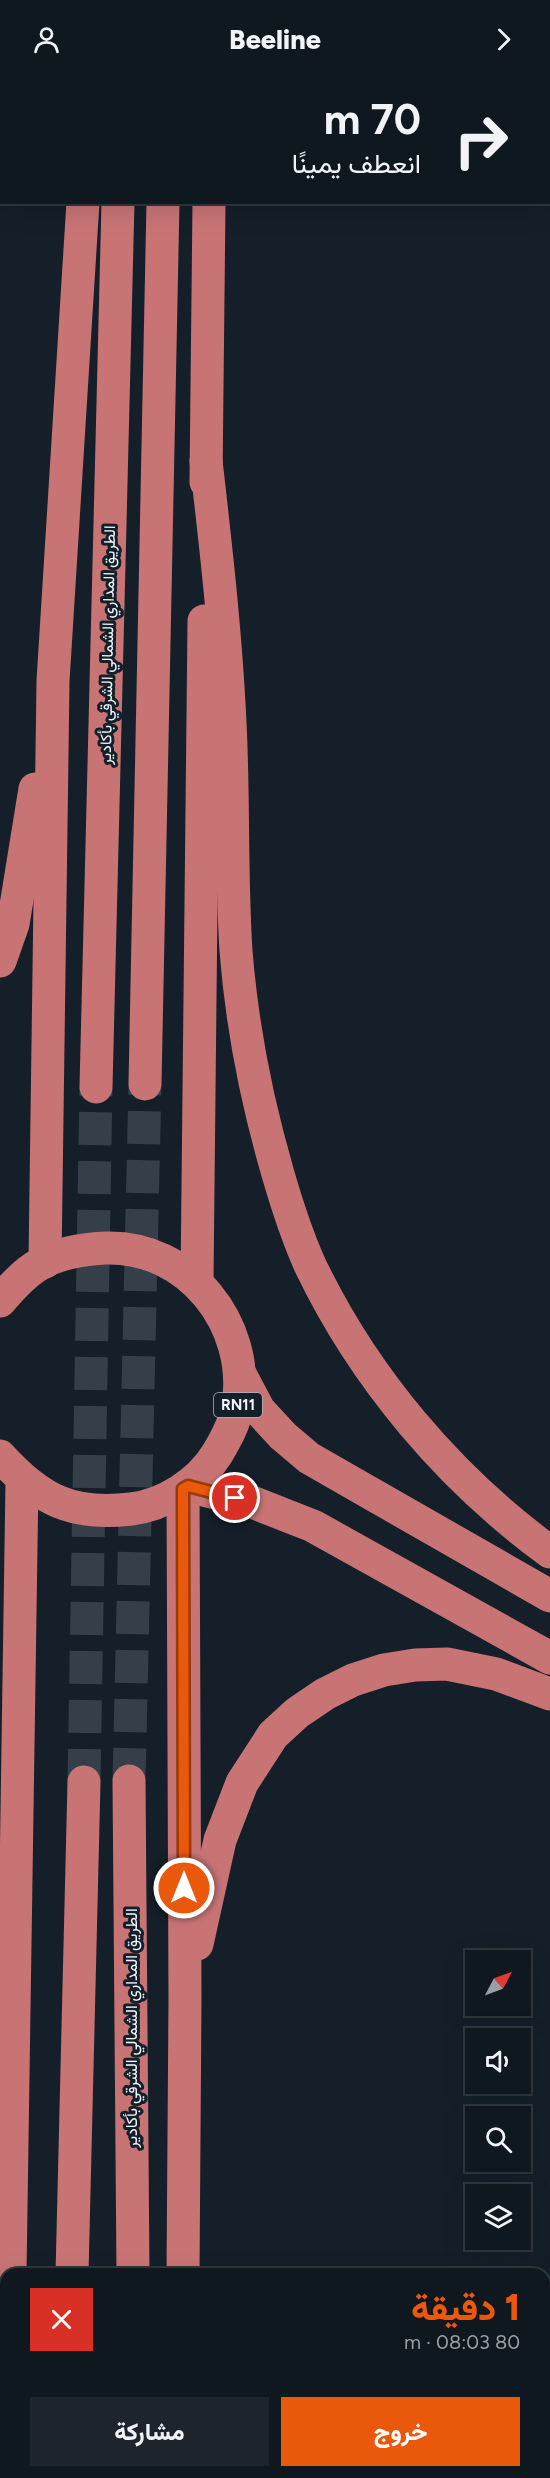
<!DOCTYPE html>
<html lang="ar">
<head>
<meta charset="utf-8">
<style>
  :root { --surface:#0f171f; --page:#1d242c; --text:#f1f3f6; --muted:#9b9fa4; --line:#2f363d; --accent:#ea580c }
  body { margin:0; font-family:Figtree,Vazirmatn,sans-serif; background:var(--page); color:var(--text); direction:rtl; height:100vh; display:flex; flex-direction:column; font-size:22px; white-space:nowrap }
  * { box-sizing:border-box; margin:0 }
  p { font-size:20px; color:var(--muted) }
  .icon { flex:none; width:33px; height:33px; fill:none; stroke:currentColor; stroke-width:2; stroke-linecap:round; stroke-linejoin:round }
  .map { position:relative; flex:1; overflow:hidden; direction:ltr }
  .sheet { position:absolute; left:0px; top:2190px; width:550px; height:210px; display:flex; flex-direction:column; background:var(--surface); border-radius:18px 18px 0 0; box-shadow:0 6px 24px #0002,0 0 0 2px var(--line); direction:rtl }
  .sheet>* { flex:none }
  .guide { position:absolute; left:0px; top:0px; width:550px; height:126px; box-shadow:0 6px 24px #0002,0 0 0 2px var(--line); direction:rtl; background:#0f171f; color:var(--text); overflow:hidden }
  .needle { width:39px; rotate:49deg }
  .fabs { position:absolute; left:465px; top:1872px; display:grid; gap:12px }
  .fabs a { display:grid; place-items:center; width:66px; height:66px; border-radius:0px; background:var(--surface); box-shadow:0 6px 24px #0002,0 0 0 2px var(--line); font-size:30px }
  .pin { position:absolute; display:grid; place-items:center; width:51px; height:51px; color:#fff; margin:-26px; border:3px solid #fff; border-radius:50%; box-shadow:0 2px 6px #0007 }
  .me { position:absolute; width:66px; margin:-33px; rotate:0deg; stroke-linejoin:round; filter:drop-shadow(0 0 4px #0008) }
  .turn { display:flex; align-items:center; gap:21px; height:126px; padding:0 30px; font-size:27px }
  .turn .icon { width:78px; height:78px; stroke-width:2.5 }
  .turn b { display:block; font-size:42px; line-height:51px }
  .round { display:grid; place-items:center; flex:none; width:63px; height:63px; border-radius:0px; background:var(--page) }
  .summary { display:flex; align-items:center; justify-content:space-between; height:102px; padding:0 30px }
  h1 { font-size:36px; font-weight:800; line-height:45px; color:var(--accent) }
  .primary-button { display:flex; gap:12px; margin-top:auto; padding:12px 30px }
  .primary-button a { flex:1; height:69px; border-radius:0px; background:var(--accent); color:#fff; font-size:24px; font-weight:800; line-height:69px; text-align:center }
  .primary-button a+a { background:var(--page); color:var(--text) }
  header { display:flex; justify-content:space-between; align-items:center; height:78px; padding:0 30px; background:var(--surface); font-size:27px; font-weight:800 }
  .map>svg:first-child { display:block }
</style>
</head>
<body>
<header><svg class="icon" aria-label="forward" viewBox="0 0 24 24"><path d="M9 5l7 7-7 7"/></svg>Beeline<svg class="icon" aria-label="person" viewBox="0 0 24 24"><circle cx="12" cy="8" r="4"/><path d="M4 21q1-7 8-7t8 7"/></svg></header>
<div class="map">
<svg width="550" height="2400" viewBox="0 0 550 2400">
  <rect width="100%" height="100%" fill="#141f29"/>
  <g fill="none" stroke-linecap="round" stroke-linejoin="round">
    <g stroke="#353f49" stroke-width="33" stroke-dasharray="33 16" stroke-linecap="butt">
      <polyline points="129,1703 145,1006"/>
      <polyline points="84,1704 96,1009"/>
    </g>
    <g stroke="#c87475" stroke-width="33">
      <polyline points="120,0 120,2"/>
      <polyline points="207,0 207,2"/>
      <polyline points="90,2 91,0"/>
      <polyline points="164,2 164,0"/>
      <path d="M 206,383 C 216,470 226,558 230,645 C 234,721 231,797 236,873 C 242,949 257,1024 278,1096 C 287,1127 297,1158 310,1187 C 364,1300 449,1400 550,1474"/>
      <polyline points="206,404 209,124"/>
      <polyline points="0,883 13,846 35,711"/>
      <polyline points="145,1006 163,124"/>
      <polyline points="96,1009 118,124"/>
      <polyline points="45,1184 53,603 83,124"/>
      <polyline points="197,1204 204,543"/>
      <path d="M 0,1223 C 11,1210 24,1195 40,1186 C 59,1175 83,1171 105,1170 C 188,1167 251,1246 238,1327 C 235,1345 226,1361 217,1376 C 199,1405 165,1427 131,1431 C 72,1438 40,1422 0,1378"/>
      <polyline points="240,1296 259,1332 283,1358 309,1380 550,1518"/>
      <polyline points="187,1408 252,1424 313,1448 550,1580"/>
      <polyline points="183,1411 185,1921 183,2196"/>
      <polyline points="129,1703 133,2196"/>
      <polyline points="197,1866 220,1762 242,1705 273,1657 297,1635 325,1616 353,1602 384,1592 415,1587 447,1586 496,1596 550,1616"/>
      <polyline points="10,2196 22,1403"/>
      <polyline points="72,2196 84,1704"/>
      <polyline points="8,2400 8,2394"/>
      <polyline points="68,2400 68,2394"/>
      <polyline points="132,2400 132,2394"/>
      <polyline points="182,2400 182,2394"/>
    </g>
  </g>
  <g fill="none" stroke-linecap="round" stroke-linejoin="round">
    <g stroke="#983908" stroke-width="15">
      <polyline id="route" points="184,1810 183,1411 188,1408 235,1420"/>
    </g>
    <use href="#route" stroke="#ea580c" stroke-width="10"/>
  </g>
  <g text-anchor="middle" stroke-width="6" stroke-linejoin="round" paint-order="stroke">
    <rect fill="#141f29" stroke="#adb6bd" stroke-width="1.5" x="214" y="1315" width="48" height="24" rx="4.5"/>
    <g font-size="15" font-weight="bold" fill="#eef6fd">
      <text x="238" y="1332">RN11</text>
    </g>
    <g font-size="16" fill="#eef6fd" stroke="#141f29">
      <text transform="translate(107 567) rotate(-89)" y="6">الطريق المداري الشمالي الشرقي بأكادير</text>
      <text transform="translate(131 1950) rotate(-90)" y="6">الطريق المداري الشمالي الشرقي بأكادير</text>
    </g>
  </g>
</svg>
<div class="fabs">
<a><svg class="needle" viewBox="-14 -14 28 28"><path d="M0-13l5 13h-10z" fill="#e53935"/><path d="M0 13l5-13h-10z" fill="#9b9fa4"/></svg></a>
<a><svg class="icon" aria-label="sound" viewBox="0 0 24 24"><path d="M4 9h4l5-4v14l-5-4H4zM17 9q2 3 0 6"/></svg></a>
<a><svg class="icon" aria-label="search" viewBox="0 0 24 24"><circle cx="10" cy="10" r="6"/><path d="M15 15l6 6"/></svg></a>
<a><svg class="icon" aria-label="layers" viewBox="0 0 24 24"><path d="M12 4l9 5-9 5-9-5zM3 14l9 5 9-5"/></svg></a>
</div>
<div class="pin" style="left:235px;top:1420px;background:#d93025"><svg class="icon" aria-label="arrive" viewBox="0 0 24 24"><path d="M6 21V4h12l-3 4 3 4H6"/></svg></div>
<svg class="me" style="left:184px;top:1810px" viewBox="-20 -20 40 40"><circle r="17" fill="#ea580c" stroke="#fff" stroke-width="3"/><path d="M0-11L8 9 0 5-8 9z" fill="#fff"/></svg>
<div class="guide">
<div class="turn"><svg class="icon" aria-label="right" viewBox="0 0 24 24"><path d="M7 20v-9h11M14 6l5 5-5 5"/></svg><div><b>70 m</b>انعطف يمينًا</div></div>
</div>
<section class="sheet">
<div class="summary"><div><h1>1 دقيقة</h1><p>80 m · 08:03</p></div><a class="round" style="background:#d93025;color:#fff"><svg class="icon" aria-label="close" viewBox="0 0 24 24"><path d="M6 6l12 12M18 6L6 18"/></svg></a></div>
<div class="primary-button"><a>خروج</a><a>مشاركة</a></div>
</section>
</div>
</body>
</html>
